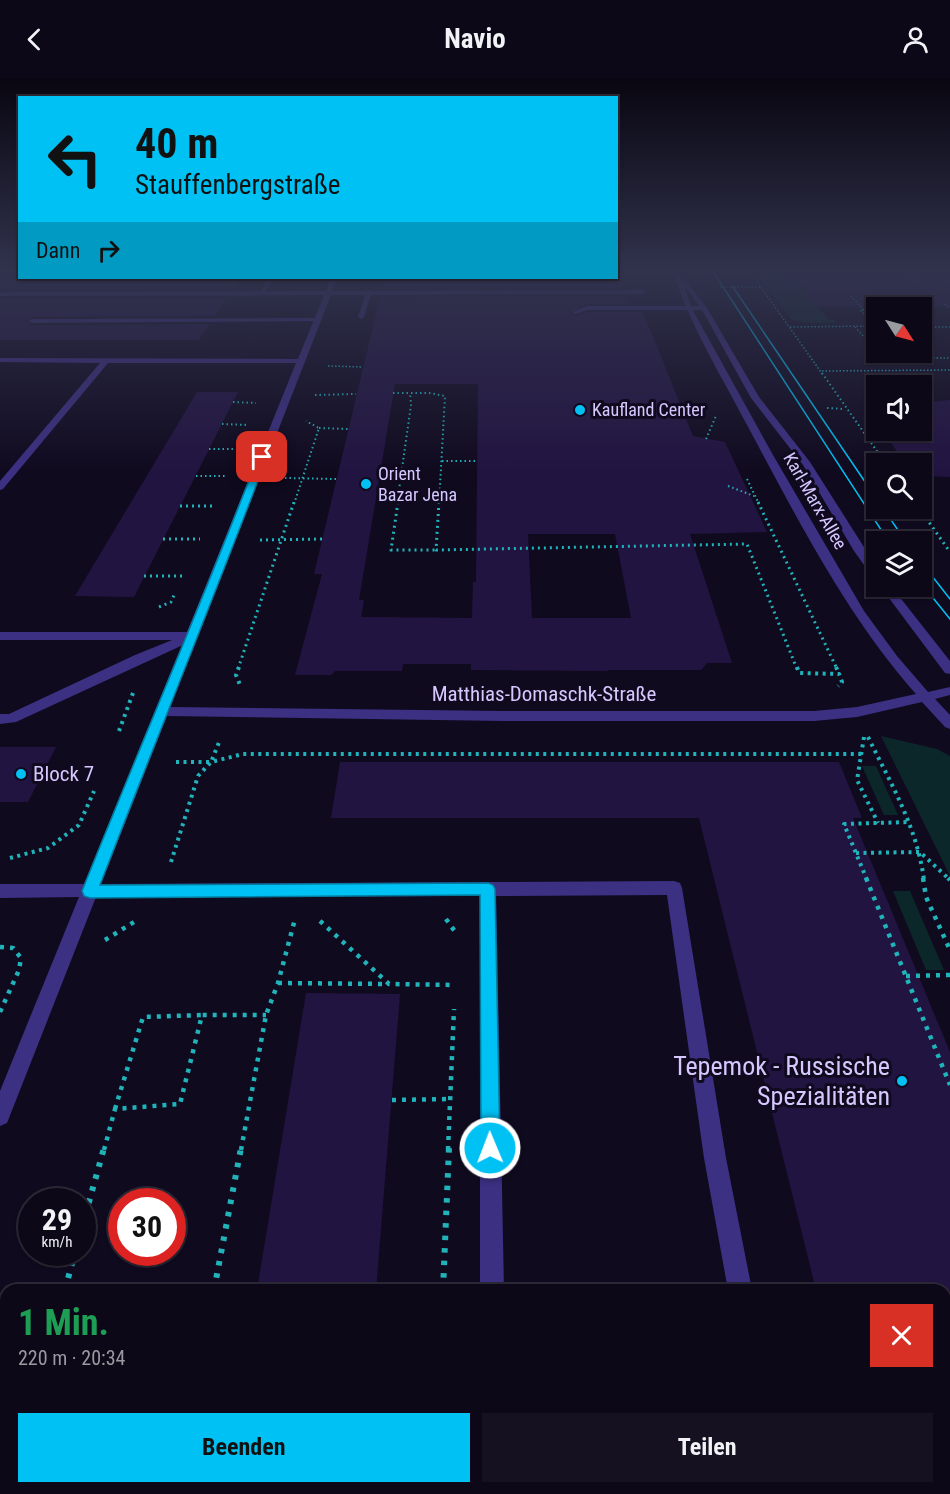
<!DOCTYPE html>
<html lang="de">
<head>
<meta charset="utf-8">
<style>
  :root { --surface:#0c0817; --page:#151120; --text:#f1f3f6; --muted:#9a9aa1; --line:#2c2936; --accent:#00c1f3 }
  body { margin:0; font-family:"Roboto Condensed",sans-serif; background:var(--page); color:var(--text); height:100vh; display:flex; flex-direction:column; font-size:22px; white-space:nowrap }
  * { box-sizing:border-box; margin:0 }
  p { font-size:20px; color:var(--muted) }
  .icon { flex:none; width:33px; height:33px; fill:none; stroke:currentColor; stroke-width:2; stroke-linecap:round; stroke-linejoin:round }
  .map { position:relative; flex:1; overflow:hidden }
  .panel { position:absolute; left:0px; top:1206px; width:951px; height:210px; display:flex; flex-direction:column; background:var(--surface); border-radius:18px 18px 0 0; box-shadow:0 2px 4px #0004,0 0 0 2px var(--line) }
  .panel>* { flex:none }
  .banner { position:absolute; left:18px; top:18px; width:600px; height:183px; border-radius:0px; box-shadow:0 2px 4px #0004,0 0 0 2px var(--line); background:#00c1f3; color:#111; overflow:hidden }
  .needle { width:39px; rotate:126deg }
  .fabs { position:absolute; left:866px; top:219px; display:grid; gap:12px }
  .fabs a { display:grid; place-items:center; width:66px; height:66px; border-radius:0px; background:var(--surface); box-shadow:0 2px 4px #0004,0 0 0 2px var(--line); font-size:30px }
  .speed { position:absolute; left:18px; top:1110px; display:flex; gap:12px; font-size:30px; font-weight:700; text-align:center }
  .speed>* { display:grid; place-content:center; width:78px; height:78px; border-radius:50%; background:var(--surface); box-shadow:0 2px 4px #0004,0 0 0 2px var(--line); line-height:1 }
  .speed small { font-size:15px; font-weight:400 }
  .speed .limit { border:9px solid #d22; background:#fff; color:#111 }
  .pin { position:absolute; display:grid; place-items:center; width:51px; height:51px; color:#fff; margin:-26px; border-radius:12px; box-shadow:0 3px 9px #0006 }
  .me { position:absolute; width:66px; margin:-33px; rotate:359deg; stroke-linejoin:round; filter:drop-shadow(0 0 4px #0008) }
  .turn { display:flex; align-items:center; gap:21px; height:126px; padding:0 18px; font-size:27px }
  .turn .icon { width:78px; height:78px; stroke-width:2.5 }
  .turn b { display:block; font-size:42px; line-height:51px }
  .then { display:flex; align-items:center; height:57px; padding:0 18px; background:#0003; gap:12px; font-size:22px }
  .round { display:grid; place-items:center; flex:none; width:63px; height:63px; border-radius:0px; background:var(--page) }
  .summary { display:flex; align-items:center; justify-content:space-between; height:102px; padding:0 18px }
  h1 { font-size:36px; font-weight:700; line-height:45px; color:#1e9e55 }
  .button { display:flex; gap:12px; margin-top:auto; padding:12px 18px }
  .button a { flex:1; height:69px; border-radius:0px; background:var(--accent); color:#111; font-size:24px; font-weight:700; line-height:69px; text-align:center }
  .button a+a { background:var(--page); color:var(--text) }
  header { display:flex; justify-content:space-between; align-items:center; height:78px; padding:0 18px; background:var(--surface); font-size:27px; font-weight:700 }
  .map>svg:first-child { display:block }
</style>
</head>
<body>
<header><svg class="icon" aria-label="back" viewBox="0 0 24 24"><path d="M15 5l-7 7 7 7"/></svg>Navio<svg class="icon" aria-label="person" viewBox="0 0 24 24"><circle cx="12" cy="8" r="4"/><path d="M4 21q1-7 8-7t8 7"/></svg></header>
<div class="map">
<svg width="950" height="1416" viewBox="0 0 950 1416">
  <rect width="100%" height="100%" fill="#100a1f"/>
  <g fill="#0c2729">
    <polygon points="755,195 788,195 829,242 834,242 838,245 809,245 792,242"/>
    <polygon points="785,390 803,390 820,421 809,417"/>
    <polygon points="881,658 937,671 950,678 950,798"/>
    <polygon points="862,688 876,688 898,737 884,737"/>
    <polygon points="893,813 910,813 944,892 926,892"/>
  </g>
  <g fill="#221441" fill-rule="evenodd">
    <polygon points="788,195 950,195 950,229 816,228"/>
    <polygon points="0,200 241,200 233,211 0,212"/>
    <polygon points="384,200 620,200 623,210 382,211"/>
    <path d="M 626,218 L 629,226 L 587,226 L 570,235 L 576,238 L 588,234 L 643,234 L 693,358 L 725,364 L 767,454 L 690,456 L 732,585 L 707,585 L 701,592 L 607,592 L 608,593 L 471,592 L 471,586 L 403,586 L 402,593 L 335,593 L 331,597 L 295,597 L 322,496 L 314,496 L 380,219 ZM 395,306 L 478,306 L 476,504 L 473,504 L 472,540 L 361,539 L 364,522 L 359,522 ZM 528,456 L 615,456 L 631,540 L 532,540 Z"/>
    <polygon points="0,220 227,220 215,238 32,239 26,242 32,247 210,246 199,262 0,262"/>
    <polygon points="197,314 238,314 134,519 75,518"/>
    <polygon points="950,322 950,399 921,398 921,386 907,386 881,352 921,352 921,325"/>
    <polygon points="0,669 56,669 28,724 0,724"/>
    <polygon points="340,684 839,684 862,740 853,740 950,974 950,1212 816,1212 699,740 331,740"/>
    <polygon points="306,915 400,916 376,1212 257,1212"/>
  </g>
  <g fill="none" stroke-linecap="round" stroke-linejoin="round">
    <g stroke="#21b3ba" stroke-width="1.5" stroke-dasharray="1.5 2" stroke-linecap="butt">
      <polyline points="751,195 823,297"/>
      <polyline points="906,195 920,204"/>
      <polyline points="720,209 761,209"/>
      <polyline points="851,218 864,232 876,232"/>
      <polyline points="945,226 950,230"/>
      <polyline points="863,232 860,232 876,247"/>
      <polyline points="790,249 876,248"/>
      <polyline points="855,249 876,272"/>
      <polyline points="921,249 950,249"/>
      <polyline points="879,274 883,280 933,280 921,268"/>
      <polyline points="933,280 950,280"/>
      <polyline points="328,288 363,289"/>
      <polyline points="822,293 950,292"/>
    </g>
    <g stroke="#21b3ba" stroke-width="2" stroke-dasharray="1.5 3" stroke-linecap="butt">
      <polyline points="822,295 886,386"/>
      <polyline points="393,315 429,315 445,318 439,426"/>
      <polyline points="315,317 356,316"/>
      <polyline points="233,324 256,325"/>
      <polyline points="827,330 844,331"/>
      <polyline points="222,346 248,347"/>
      <polyline points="319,350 348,351"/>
      <polyline points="706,361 716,338"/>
      <polyline points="209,371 236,371"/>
      <polyline points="442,383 477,383"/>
      <polyline points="869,387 876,387"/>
      <polyline points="196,398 225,398"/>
      <polyline points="285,400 336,401"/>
      <polyline points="747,401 759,426"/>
      <polyline points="728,408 754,418"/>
      <polyline points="294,426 319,350 306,343"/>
      <polyline points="397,426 411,327 410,315"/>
    </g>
    <g stroke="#21b3ba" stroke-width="3" stroke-dasharray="2 4" stroke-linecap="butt">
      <polyline points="398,424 391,472 436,472"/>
      <polyline points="439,424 436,472 747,466 797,591"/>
      <polyline points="758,424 837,591"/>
      <polyline points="180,428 213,428"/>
      <polyline points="919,430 950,474"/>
      <polyline points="163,461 200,461"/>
      <polyline points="260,462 322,461"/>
      <polyline points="144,498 183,498"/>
      <polyline points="159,529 171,524 175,515"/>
      <polyline points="238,591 294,424"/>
    </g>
    <g stroke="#21b3ba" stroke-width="4" stroke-dasharray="3 4.5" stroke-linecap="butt">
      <polyline points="239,589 236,597 240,607"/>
      <polyline points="797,589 799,595 839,596 842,604 838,608"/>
      <polyline points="836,589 839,596"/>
      <polyline points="119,653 133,615"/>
      <polyline points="864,659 857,702 878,745"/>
      <path d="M 868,659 C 891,706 917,749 924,802"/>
      <polyline points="176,684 211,684 220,662"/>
      <polyline points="856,775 920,774 950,802"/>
      <polyline points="10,780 48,770 79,747 94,713"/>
      <polyline points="171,784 198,698 211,684 243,676 862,676"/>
      <polyline points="867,802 844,746 909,744"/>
    </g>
    <g stroke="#21b3ba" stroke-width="4.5" stroke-dasharray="4 6" stroke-linecap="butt">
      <polyline points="866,800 950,1007"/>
      <polyline points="923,800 926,819 950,872"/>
      <polyline points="948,800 950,802"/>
      <polyline points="446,841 456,855"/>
      <polyline points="320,843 389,906 455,907"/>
      <polyline points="105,862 134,844"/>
      <polyline points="0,869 13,870 21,880 19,892 0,934"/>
      <polyline points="906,898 950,897"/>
      <polyline points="278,905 388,906"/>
      <polyline points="392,1022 450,1021"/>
      <polyline points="115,1031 143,939 202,937"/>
      <polyline points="104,1072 115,1031 180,1026 202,937 266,937"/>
      <polyline points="241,1072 266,937 278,905 295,841"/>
      <polyline points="448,1072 454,931"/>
    </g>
    <g stroke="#21b3ba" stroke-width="6" stroke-dasharray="4.5 8" stroke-linecap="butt">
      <polyline points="82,1149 104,1070"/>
      <polyline points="65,1212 75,1174"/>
      <polyline points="214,1212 241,1070"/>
      <polyline points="443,1212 449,1070"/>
      <polyline points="438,1410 438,1416"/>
      <polyline points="8,1416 10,1410"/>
      <polyline points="150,1416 151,1410"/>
    </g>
    <g fill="#3c3083" fill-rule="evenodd">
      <polygon points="268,200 274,200 263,217 259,217"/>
      <polygon points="367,212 372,213 364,239 361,241 358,239"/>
      <polygon points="587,228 704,228 707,230 704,232 588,232 575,236 572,234"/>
      <polygon points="316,240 318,243 32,245 28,243 32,241"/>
      <polygon points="192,554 198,558 196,561 16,644 0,646 0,636 9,636 135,577"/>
      <polygon points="674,803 680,805 682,810 726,1080 752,1212 728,1212 704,1080 667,817 488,818 482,816 480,811 482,806 488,804"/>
      <polygon points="763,1410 791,1410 792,1416 764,1416"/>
    </g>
    <g fill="#3c3083" fill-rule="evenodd">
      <path d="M 673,195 L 679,195 L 682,203 L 686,203 L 707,230 L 759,319 L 810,384 L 876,488 L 876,499 L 872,498 L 854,473 L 803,387 L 751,320 L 701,230 L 684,208 L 691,229 L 773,377 L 864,533 L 897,578 L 928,614 L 950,609 L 950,617 L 935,621 L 950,637 L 950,651 L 945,649 L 922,624 L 857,639 L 814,643 L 503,643 L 167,638 L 101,806 L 488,804 L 494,806 L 496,811 L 504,1212 L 480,1212 L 480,818 L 96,819 L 7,1045 L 0,1048 L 0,1013 L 79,819 L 0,820 L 0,806 L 84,806 L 184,562 L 0,562 L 0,554 L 187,554 L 296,285 L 108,285 L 3,411 L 0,412 L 0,403 L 100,285 L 0,284 L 0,280 L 298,281 L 324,217 L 0,218 L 0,214 L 326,213 L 331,200 L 337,200 L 332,213 L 643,212 L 646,214 L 643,216 L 331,217 L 170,629 L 503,633 L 814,633 L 857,629 L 916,616 C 846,537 797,440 747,347 C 721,297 691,249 673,195 Z"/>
      <polygon points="880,508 891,508 950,583 950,596 945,595"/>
      <rect x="480" y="1410" width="28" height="6"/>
    </g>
    <g stroke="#00c1f3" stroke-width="1.5">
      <polyline points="714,195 889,464"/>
      <polyline points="733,209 876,420"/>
      <polyline points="883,430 906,464"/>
      <polyline points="921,484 950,521"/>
      <polyline points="921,505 950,541"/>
    </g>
  </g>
  <linearGradient id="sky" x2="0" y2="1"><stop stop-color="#090611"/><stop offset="0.49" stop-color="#31334d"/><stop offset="1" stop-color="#31334d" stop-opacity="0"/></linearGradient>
  <rect width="950" height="394" fill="url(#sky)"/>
  <path fill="#00c1f3" stroke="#007d9e" stroke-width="1.5" d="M 262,376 L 267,379 C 213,522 155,664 100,807 L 488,805 L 493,807 L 495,811 L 500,1070 L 497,1077 L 490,1080 L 484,1077 L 481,1070 L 480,817 L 90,820 L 84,818 L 82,813 C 140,668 202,525 258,379 Z"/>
  <g fill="#00c1f3" stroke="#100a1f" stroke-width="2">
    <circle cx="580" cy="332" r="6"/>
    <circle cx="366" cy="406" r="6"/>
    <circle cx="21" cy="696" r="6"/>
    <circle cx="902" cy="1003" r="6"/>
  </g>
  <g text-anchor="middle" stroke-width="6" stroke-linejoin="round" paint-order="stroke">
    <g font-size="18" fill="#d4c8ff" stroke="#100a1f" text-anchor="start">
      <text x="592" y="338">Kaufland Center</text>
      <text x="378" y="402">Orient<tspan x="378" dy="21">Bazar Jena</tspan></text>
    </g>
    <g font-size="18" fill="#d4c8ff" stroke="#100a1f">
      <text transform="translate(815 423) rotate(60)" y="6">Karl-Marx-Allee</text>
    </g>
    <g font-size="21" fill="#d4c8ff" stroke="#100a1f">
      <text x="544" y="623">Matthias-Domaschk-Straße</text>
    </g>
    <g font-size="21" fill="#d4c8ff" stroke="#100a1f" text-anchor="start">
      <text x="33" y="703">Block 7</text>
    </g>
    <g font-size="26" fill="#d4c8ff" stroke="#100a1f" text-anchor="end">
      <text x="890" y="997">Tepemok - Russische<tspan x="890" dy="30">Spezialitäten</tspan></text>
    </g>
  </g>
</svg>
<div class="fabs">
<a><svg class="needle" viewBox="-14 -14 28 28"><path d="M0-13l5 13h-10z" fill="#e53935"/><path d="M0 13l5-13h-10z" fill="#9a9aa1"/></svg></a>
<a><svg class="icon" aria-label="sound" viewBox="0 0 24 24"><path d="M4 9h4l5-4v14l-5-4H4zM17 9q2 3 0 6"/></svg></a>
<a><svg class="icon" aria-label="search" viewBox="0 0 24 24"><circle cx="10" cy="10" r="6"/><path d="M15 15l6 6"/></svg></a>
<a><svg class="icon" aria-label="layers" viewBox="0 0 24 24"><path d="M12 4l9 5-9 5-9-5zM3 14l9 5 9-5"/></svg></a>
</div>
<div class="speed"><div>29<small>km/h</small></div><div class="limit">30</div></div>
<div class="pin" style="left:262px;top:379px;background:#d93025"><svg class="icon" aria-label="arrive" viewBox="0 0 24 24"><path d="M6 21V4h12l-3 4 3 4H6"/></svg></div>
<svg class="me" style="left:490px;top:1070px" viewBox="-20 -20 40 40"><circle r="17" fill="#00c1f3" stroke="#fff" stroke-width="3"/><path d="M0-11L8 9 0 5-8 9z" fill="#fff"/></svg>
<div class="banner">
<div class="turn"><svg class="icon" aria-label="left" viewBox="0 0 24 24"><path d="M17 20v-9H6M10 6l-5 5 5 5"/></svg><div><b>40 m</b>Stauffenbergstraße</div></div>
<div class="then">Dann<svg class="icon" aria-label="right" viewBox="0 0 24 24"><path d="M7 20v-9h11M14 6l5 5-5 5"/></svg></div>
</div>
<section class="panel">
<div class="summary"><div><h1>1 Min.</h1><p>220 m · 20:34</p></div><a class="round" style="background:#d93025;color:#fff"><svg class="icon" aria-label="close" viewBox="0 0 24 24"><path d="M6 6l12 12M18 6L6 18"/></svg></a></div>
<div class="button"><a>Beenden</a><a>Teilen</a></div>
</section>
</div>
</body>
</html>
